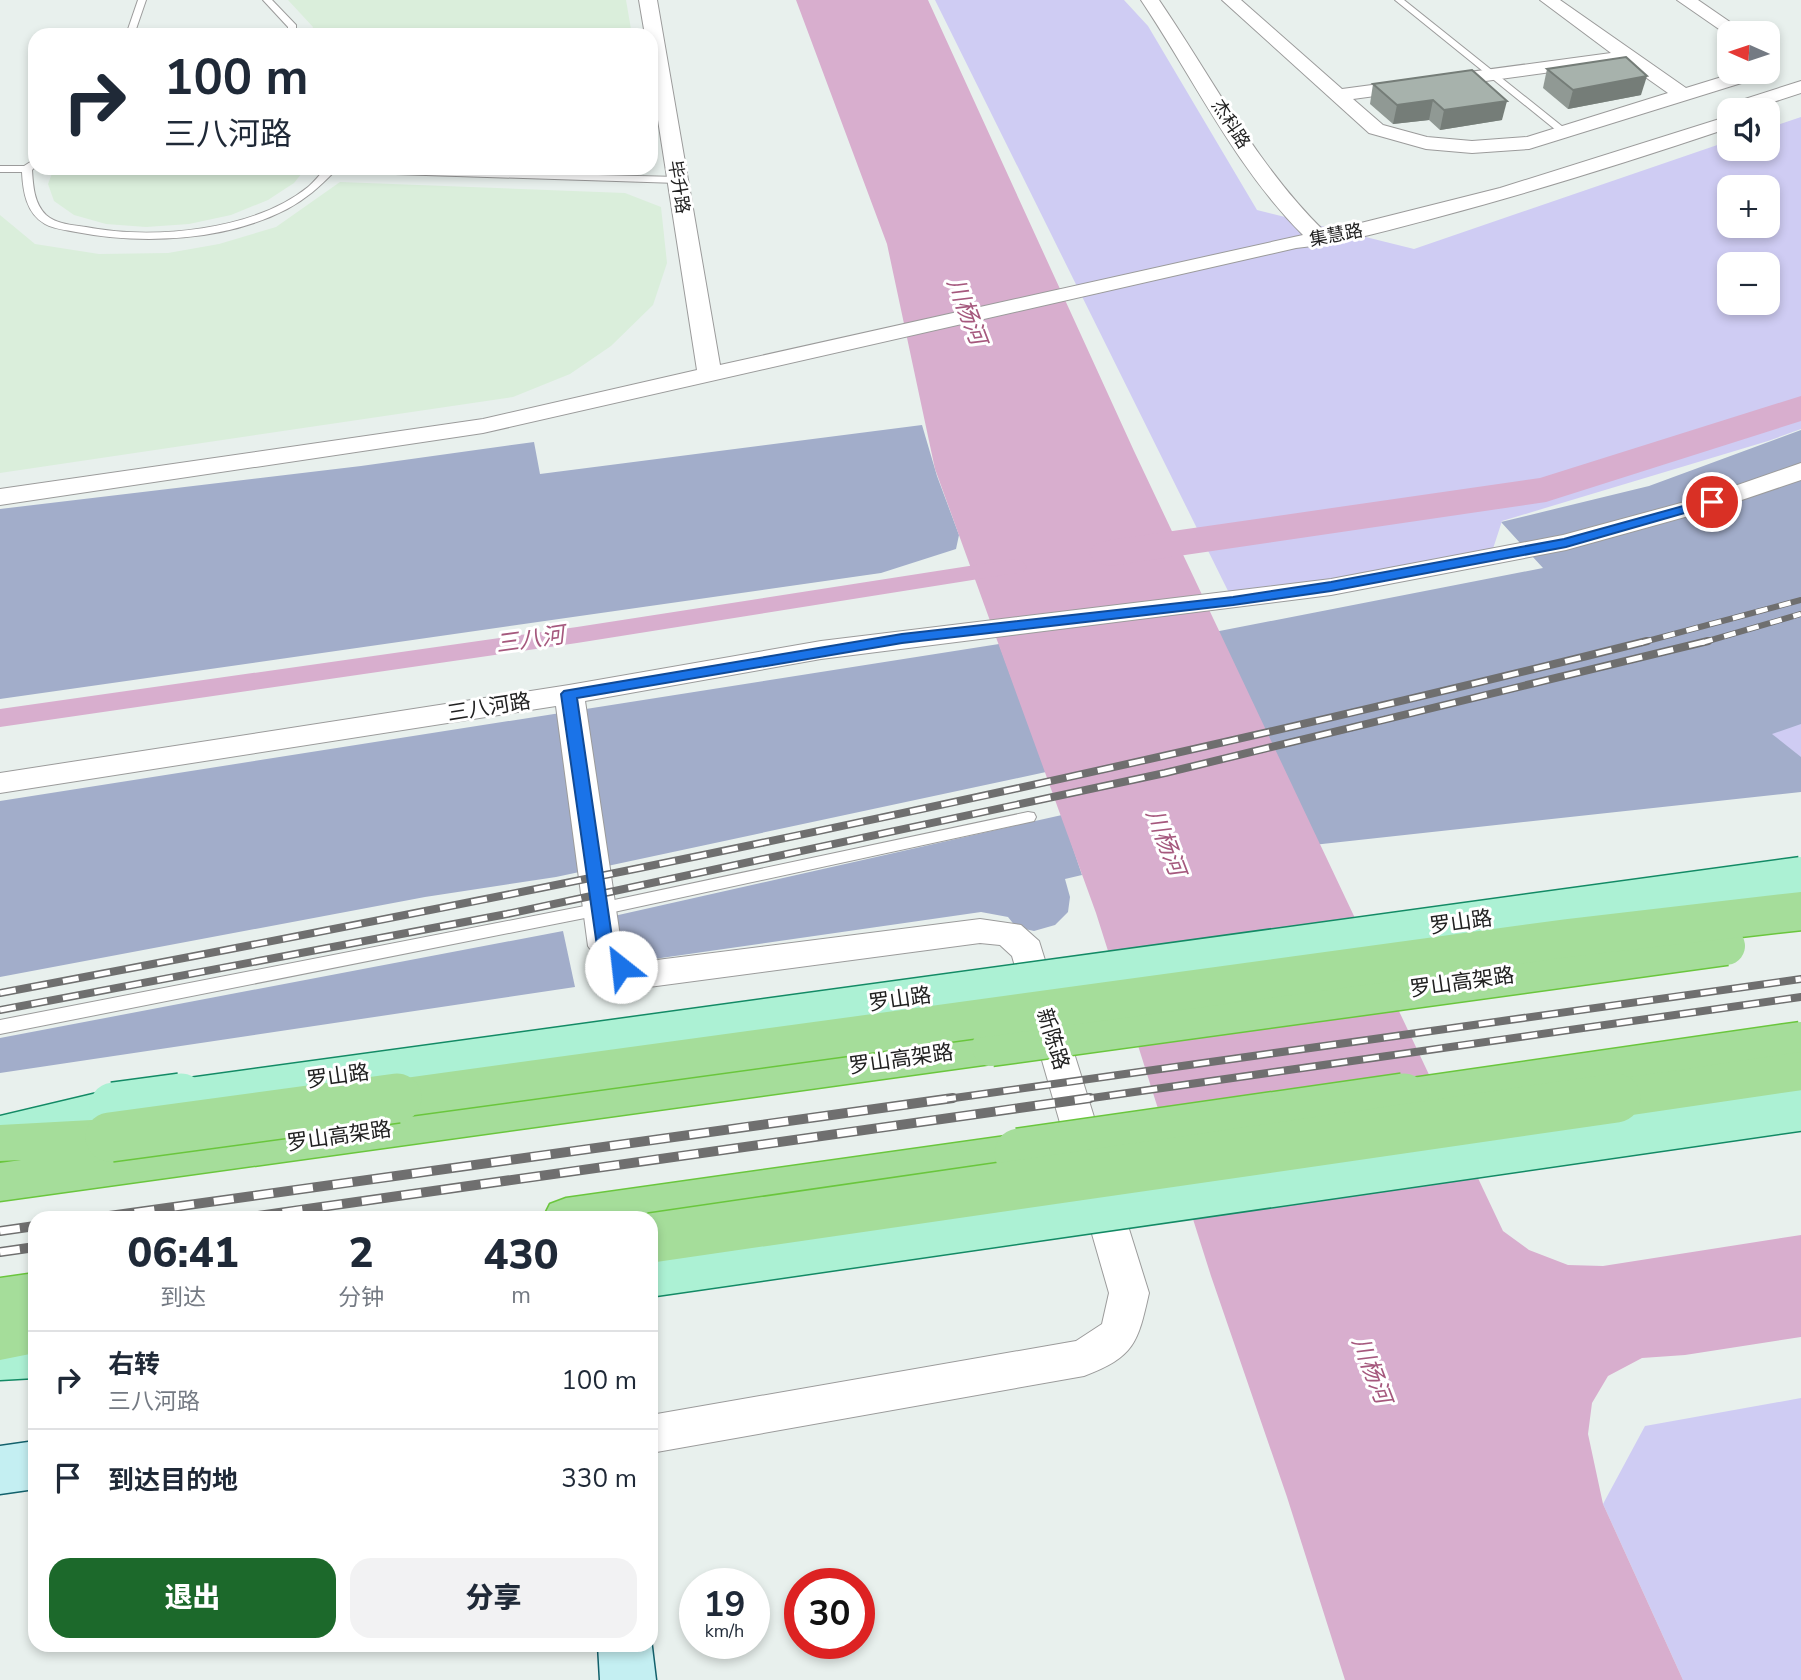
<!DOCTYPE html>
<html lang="zh">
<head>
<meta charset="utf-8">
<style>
  :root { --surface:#fff; --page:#f2f2f3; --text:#1f2937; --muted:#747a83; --line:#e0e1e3; --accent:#1c692b }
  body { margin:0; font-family:"Nunito Sans","Noto Sans SC",sans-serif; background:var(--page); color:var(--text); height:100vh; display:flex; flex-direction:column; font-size:26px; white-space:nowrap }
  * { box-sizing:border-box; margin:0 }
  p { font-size:23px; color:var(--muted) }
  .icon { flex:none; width:38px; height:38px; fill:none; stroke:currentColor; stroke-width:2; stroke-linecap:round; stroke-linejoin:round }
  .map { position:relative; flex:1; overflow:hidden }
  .panel { position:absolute; left:28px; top:1211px; width:630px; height:441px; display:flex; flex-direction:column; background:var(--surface); border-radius:21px; box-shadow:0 4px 10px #0003 }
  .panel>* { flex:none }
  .guide { position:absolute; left:28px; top:28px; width:630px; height:147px; border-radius:21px; box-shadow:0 4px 10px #0003; background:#fff; color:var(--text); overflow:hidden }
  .needle { width:46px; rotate:273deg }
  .controls { position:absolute; left:1717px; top:21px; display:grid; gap:14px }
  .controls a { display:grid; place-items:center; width:63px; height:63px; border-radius:14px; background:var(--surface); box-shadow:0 4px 10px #0003; font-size:35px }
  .speed { position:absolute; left:679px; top:1568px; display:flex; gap:14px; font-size:35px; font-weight:700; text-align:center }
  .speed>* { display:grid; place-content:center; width:91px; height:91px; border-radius:50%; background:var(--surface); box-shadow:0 4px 10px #0003; line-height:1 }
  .speed small { font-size:18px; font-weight:400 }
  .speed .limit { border:10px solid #d22; background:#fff; color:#111 }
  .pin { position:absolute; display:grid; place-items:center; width:60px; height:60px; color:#fff; margin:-30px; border:4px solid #fff; border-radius:50%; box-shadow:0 2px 7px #0007 }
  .me { position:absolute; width:77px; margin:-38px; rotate:331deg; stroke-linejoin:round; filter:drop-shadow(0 0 5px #0008) }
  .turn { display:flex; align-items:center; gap:24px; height:147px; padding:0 21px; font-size:32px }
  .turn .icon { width:91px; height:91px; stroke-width:2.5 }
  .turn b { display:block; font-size:49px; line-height:60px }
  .eta { display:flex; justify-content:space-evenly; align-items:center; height:119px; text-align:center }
  .eta b { font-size:42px; font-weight:800; line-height:49px }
  .button { display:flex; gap:14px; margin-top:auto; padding:14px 21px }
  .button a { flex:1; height:80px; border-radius:21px; background:var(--accent); color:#fff; font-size:28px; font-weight:800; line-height:80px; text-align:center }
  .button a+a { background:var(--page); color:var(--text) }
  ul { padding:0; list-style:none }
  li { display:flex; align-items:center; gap:21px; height:98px; padding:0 21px; border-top:2px solid var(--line) }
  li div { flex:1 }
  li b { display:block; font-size:26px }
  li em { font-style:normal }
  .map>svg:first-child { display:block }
</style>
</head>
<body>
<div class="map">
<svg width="1801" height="1680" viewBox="0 0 1801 1680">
  <rect width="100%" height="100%" fill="#e8f0ed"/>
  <g fill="#daeedb">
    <polygon points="288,0 626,0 632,35 309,35 313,27"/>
    <polygon points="54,168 306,168 294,183 268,200 231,215 189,224 146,227 106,224 74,215 54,201 48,184"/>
    <polygon points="340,182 625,193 661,207 667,263 653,305 611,346 570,374 513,397 0,473 0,215 35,244 99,254 168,253 219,244 276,227"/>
  </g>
  <g fill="#a2adca">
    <polygon points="922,425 937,476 959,535 956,549 881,573 0,699 0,509 361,466 534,442 540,474"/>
    <polygon points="1801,430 1801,792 1313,845 1204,634 1543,568 1501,522 1649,486"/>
    <polygon points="999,644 1046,772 556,877 425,897 0,977 0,801"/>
    <polygon points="1062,815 1082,875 1065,879 1070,897 1068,912 1055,925 1034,931 1016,927 1008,917 981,912 654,959 632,960 621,946 614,916"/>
    <polygon points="563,931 575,987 0,1073 0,1038"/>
  </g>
  <g fill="#cfccf3" fill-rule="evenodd">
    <path d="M 935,0 L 1124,0 L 1148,26 L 1257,210 L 1414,249 L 1729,141 L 1729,149 L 1768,149 L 1768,128 L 1801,117 L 1801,429 L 1768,441 L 1502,521 L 1490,558 L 1233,601 ZM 1729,187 L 1768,187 L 1768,226 L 1729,226 ZM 1729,264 L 1768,264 L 1768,303 L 1729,303 Z"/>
    <polygon points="1801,724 1801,757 1772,734"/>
    <polygon points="1801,1398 1801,1680 1683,1680 1603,1504 1645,1426"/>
  </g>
  <polygon fill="#d8aece" points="796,0 928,0 1134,451 1503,1231 1529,1250 1568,1265 1603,1266 1801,1235 1801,1337 1685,1355 1642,1358 1608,1376 1592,1403 1588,1434 1603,1504 1683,1680 1345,1680 1287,1497 1211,1276 1096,913 935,469 887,244"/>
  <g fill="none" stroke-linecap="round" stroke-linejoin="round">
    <polygon fill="#d8aece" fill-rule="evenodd" points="1014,559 1023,562 1027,567 1023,572 577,643 0,727 0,709 577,627"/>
    <polygon fill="#d8aece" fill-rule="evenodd" points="1801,396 1801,421 1546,502 1110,566 1095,562 1089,553 1095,544 1110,540 1540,478"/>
    <g stroke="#9b9b9b" stroke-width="2">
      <g id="lane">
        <polygon points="138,0 146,0 134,35 126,35"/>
        <polygon points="263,0 272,0 296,25 296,35 288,35 288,27"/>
        <polygon points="1395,0 1404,0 1568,131 1568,135 1562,135"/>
        <path d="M 35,159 L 35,167 L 32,170 C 33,186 34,203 46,215 C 56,224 73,225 86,227 C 152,240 254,231 308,187 C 314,182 320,174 326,168 L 678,177 L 683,180 L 678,183 L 334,172 C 319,187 306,199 287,209 C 226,241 143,245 76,232 C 66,230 54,229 45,224 C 26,213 23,191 22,172 L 0,172 L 0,166 L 24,166 Z"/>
        <polygon points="1028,812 1034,813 1036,817 1034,821 600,915 0,1034 0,1020 600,903"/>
      </g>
    </g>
    <g stroke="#9b9b9b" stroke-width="2">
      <g id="street">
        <path d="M 639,0 L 657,0 L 720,365 L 1303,235 C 1235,167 1194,79 1141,0 L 1159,0 C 1213,79 1256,165 1325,232 L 1500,188 L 1729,116 L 1729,128 C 1634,160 1539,190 1442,216 C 1393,229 1346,243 1296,248 L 483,433 L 0,505 L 0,489 L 483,419 L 697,370 L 651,75 L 651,35 L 645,35 Z"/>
        <path d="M 1222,0 L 1241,0 L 1342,89 L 1611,53 L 1540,0 L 1560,0 L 1686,88 L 1738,72 L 1766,72 L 1764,76 L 1529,149 L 1472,153 L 1426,149 L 1369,133 ZM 1624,62 L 1668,93 L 1527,137 L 1472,141 L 1427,137 L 1383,125 L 1353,99 Z"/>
        <polygon points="1677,0 1698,0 1746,33 1729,33 1729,36"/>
        <polygon points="1801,81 1801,93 1749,110 1729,110 1729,116 1720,110 1723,106"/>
        <path d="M 1801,463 L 1801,480 L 1721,507 L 1566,550 L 1331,595 L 821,659 L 585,701 L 621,943 L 632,957 L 649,961 L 980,919 L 1021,925 L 1039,941 L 1149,1293 C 1138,1342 1135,1357 1084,1376 L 651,1453 L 651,1415 L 1076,1341 L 1102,1324 L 1109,1293 L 1012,956 L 1000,945 L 980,943 L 649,987 L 609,976 L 588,946 L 556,706 L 0,793 L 0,773 L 569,685 L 821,641 L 1331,579 L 1563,535 L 1703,497 Z"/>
      </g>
    </g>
    <g stroke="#13616c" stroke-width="3">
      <g id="secondary">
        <polygon points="35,1441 35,1489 0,1494 0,1446"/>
        <polygon points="651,1639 656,1680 600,1680 598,1645 651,1645"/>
      </g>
    </g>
    <g stroke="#138a65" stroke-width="3">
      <g id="primary">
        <polygon points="114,1089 130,1094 136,1107 130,1120 0,1152 0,1116"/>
        <polygon points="35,1334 35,1378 0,1380 0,1336"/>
      </g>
    </g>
    <g stroke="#6ac63d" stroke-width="3">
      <g id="highway">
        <polygon points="991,1030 1006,1035 1012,1047 1006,1059 991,1064 0,1201 0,1163 21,1160 0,1161 0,1125 110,1119 126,1124 132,1137 128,1146"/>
        <polygon points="1019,1134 1035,1140 1041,1153 1035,1166 1019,1172 651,1225 651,1218 543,1218 550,1204 566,1198"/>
        <polygon points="35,1273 35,1353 0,1360 0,1278"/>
      </g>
    </g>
    <use href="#lane" fill="#fff" fill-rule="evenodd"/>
    <use href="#street" fill="#fff" fill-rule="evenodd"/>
    <use href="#secondary" fill="#c4eff2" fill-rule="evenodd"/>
    <use href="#primary" fill="#acf1d4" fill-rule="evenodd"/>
    <use href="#highway" fill="#a5dd9a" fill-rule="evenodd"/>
    <g stroke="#6f6f6f" stroke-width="6">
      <g id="rail-far2">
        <polyline points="1640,643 1801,600"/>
        <polyline points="1701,643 1801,614"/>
      </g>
    </g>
    <g stroke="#6f6f6f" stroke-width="8">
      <g id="rail-far1">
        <path d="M 0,993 C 552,889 1102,778 1647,641"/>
        <polyline points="0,1010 507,914 1165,773 1708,641"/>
        <polyline points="940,1100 1801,979"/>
        <polyline points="1078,1100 1801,997"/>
      </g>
    </g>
    <g stroke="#6f6f6f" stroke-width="10">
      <g id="rail">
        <polyline points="95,1218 953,1098"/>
        <polyline points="243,1218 1090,1098"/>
        <polyline points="0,1231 35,1226"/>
        <polyline points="0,1252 35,1247"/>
      </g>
    </g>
    <use href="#rail-far2" stroke="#fff" stroke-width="4.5" stroke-dasharray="12" stroke-linecap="butt"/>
    <use href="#rail-far1" stroke="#fff" stroke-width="5" stroke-dasharray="16" stroke-linecap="butt"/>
    <use href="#rail" stroke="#fff" stroke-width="7" stroke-dasharray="20" stroke-linecap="butt"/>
    <g stroke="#138a65" stroke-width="41" stroke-linecap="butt">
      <polyline id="primary-bridge-far1" points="168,1100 1801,876"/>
    </g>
    <g stroke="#138a65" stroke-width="52" stroke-linecap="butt">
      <g id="primary-bridge">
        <polyline points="114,1107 181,1098"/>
        <polyline points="651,1272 1801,1106"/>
      </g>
    </g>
    <g stroke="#6ac63d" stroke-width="41" stroke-linecap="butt">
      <g id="highway-bridge-far1">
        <polyline points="991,1047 1726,946"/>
        <polyline points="384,1100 1568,938 1801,911"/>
        <polyline points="1392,1100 1801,1041"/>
        <polyline points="1604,1100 1801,1071"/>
      </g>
    </g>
    <g stroke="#6ac63d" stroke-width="52" stroke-linecap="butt">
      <g id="highway-bridge">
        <polyline points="110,1137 397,1098"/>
        <polyline points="1019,1153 1404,1098"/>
        <polyline points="651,1238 1616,1098"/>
      </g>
    </g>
    <use href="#primary-bridge-far1" stroke="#acf1d4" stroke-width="38"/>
    <use href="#primary-bridge" stroke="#acf1d4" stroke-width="49"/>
    <use href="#highway-bridge-far1" stroke="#a5dd9a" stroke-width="38"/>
    <use href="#highway-bridge" stroke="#a5dd9a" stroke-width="49"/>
  </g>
  <g fill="#909994">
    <polygon points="1547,69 1641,95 1568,109 1543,88"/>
    <polygon points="1472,70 1502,120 1440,130 1429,120 1393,124 1370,104 1373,84"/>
  </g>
  <g fill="#757d78">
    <polygon points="1647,76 1641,95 1568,109 1573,90"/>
    <polygon points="1433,100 1429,120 1393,124 1397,105"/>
    <polygon points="1507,101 1502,120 1440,130 1444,110"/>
  </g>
  <g fill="#a7b2ac" stroke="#757d78" stroke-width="2">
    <polygon points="1626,57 1647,76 1573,90 1547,69"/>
    <polygon points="1472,70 1507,101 1444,110 1433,100 1397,105 1373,84"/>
  </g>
  <polygon fill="#1a73e8" stroke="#114b97" stroke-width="2" points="1712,498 1716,499 1716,504 1566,547 1331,591 1233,605 902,643 577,698 613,944 629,967 627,972 615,972 597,946 561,694 564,691 902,634 1233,597 1331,582 1564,539"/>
  <g text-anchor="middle" stroke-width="6" stroke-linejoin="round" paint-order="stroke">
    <g font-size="18" fill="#212121" stroke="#fff">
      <text transform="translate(1231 124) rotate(57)" y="6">杰科路</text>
      <text transform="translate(679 187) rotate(81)" y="6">毕升路</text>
      <text transform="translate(1336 235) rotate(-11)" y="6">集慧路</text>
    </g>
    <g font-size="21" fill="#212121" stroke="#fff">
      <text transform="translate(489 707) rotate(-9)" y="7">三八河路</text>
      <text transform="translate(1461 922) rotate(-8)" y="7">罗山路</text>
      <text transform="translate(1462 982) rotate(-8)" y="7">罗山高架路</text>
      <text transform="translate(900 999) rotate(-8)" y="7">罗山路</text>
      <text transform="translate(1053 1039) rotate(73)" y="7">新陈路</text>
      <text transform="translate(901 1059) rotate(-8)" y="7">罗山高架路</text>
      <text transform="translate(338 1076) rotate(-8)" y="7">罗山路</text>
      <text transform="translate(339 1136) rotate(-8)" y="7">罗山高架路</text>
    </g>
    <g font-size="23" font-style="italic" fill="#a5587d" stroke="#fff">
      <text transform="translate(967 311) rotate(69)" y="8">川杨河</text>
      <text transform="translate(530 639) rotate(-8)" y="8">三八河</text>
      <text transform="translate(1166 842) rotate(69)" y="8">川杨河</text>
      <text transform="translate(1372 1370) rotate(69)" y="8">川杨河</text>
    </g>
  </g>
</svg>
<div class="controls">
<a><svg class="needle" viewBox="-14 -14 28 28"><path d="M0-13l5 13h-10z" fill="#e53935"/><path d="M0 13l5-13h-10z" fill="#747a83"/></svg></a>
<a><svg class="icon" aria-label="sound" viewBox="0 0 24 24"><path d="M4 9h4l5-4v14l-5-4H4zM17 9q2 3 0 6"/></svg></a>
<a>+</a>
<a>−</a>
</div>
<div class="speed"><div>19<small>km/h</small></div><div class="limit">30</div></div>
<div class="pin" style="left:1712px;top:502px;background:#d93025"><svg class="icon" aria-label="arrive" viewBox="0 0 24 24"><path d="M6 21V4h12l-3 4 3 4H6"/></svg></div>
<svg class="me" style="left:621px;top:967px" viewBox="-20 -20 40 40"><circle r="19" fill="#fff"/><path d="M0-13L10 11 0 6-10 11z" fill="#1a73e8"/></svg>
<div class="guide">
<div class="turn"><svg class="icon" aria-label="right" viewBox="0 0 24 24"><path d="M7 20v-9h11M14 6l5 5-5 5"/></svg><div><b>100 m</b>三八河路</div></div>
</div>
<section class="panel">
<div class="eta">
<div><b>06:41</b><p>到达</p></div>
<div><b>2</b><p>分钟</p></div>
<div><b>430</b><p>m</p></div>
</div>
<ul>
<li><svg class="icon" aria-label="right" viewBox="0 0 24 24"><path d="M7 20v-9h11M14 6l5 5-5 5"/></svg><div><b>右转</b><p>三八河路</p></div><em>100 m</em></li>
<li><svg class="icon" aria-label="arrive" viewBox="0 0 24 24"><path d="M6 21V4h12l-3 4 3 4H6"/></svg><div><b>到达目的地</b></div><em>330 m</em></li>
</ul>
<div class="button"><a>退出</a><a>分享</a></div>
</section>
</div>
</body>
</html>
